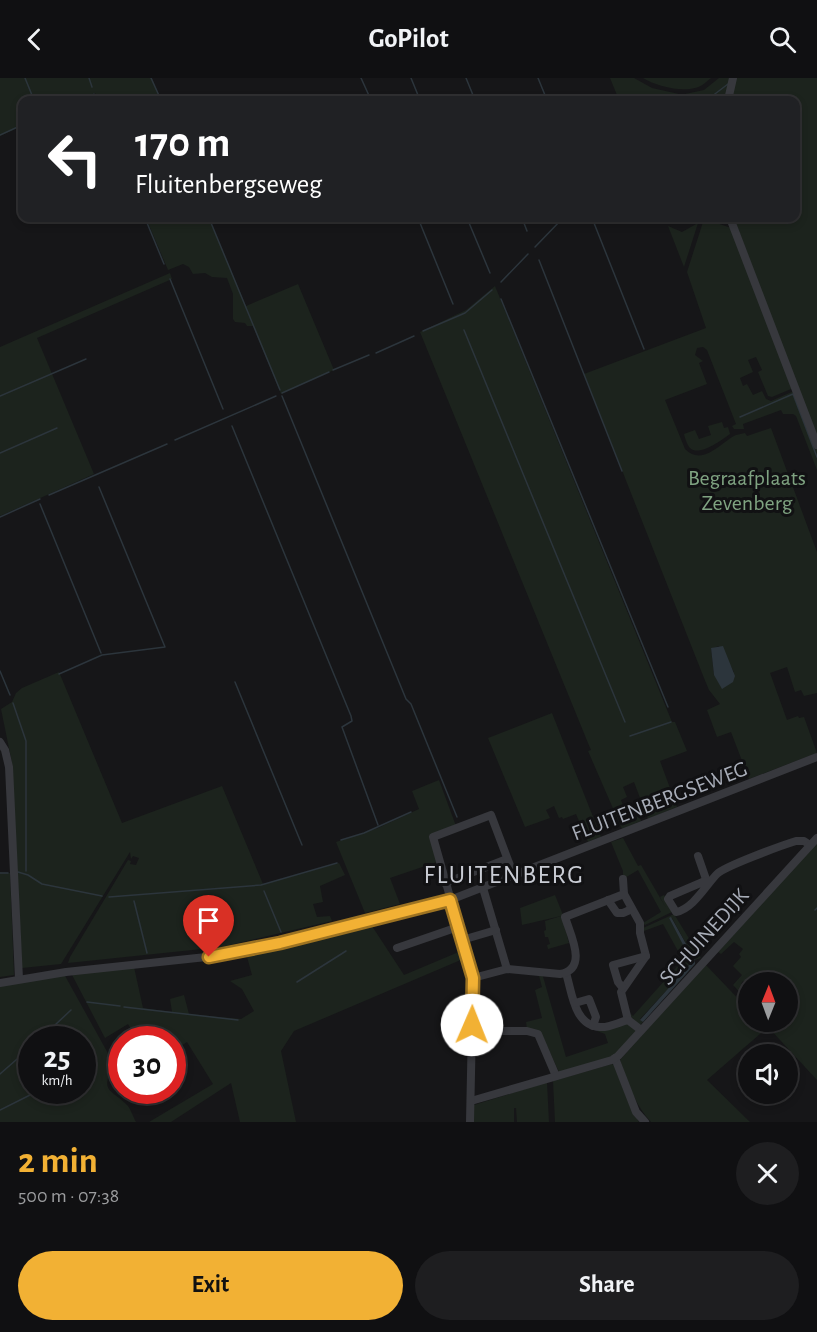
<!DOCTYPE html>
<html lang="en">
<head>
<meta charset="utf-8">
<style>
  :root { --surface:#101012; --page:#1e1e20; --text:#f1f3f6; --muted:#9c9d9f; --line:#303032; --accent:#f2b134 }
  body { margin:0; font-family:"Alegreya Sans",sans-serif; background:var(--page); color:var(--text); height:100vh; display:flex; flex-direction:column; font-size:22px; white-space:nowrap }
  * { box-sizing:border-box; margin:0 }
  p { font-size:20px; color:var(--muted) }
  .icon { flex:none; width:33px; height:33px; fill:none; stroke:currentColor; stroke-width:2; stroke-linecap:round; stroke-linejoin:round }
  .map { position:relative; height:1044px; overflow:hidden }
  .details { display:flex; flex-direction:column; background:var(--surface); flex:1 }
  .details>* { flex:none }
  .top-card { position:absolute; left:18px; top:18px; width:782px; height:126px; border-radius:12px; box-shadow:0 3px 9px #0003,0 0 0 2px var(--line); background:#202124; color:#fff; overflow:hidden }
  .needle { width:39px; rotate:1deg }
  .tools { position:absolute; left:738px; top:894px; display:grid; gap:12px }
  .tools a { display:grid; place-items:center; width:60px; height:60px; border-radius:50%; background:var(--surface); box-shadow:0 3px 9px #0003,0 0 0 2px var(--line); font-size:30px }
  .speed { position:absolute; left:18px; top:948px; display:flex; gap:12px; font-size:30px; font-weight:700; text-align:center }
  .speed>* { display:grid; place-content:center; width:78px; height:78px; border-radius:50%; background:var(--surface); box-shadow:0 3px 9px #0003,0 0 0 2px var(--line); line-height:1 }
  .speed small { font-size:15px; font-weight:400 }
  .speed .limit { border:9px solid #d22; background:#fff; color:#111 }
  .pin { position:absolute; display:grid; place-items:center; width:51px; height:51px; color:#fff; margin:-62px -26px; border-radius:50% 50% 50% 0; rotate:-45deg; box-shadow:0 0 6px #0007 }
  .pin .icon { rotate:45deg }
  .me { position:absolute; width:66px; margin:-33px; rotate:1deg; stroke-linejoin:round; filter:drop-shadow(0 0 4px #0008) }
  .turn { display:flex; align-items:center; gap:21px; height:126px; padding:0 18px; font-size:27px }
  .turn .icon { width:78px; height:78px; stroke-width:2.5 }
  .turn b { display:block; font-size:42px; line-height:51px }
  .round { display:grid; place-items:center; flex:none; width:63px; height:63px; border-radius:32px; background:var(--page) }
  .summary { display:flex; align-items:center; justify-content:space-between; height:102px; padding:0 18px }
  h1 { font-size:36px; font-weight:600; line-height:45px; color:var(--accent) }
  .action { display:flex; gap:12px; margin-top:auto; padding:12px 18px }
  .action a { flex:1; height:69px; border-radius:36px; background:var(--accent); color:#111; font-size:24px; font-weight:600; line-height:69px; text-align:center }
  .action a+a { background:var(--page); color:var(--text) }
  header { display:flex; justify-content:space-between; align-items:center; height:78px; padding:0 18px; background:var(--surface); font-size:27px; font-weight:600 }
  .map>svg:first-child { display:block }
</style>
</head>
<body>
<header><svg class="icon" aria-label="back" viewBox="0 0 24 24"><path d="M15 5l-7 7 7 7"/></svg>GoPilot<svg class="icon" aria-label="search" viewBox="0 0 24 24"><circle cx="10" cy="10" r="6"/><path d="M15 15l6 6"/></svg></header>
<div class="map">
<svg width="817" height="1044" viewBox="0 0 817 1044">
  <rect width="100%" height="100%" fill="#161618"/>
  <g fill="#1c231d" fill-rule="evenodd">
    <polygon points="0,0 152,0 161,22 99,22 95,15 79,22 22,22 22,48 0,58"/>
    <polygon points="610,0 634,0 652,10 679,16 682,22 619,22"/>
    <path d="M 643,0 L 711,0 C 706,4 701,9 695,10 C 680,14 656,8 643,0 Z"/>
    <polygon points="719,0 730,0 726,22 688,22 685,16 704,12"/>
    <polygon points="735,0 817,0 817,360 734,140 795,140 795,22 731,22"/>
    <polygon points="146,140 209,140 246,228 298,206 334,292 281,316 253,248 247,248 245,245 235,244 233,241 233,216 227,200 212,199 205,195 193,196 189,189 183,186 168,192"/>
    <path d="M 708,142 L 731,150 L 792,308 L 791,311 L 772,319 L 768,318 L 758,294 L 762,292 L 756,279 L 748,282 L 753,294 L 740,300 L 743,308 L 747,306 L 753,317 L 762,313 L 766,321 L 771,323 L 794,313 L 817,372 L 817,392 L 796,338 L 793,336 L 783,336 L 781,332 L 743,346 L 744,351 L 734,351 L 732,348 L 736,346 L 707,272 L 703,269 L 697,270 L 695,277 L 703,283 L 699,285 L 707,306 L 665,322 L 685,371 C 703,389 721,364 736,357 C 739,356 742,356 745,355 L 747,358 L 771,350 L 817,474 L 817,615 L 804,618 L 801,612 L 795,614 L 787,589 L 770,595 L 787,642 L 798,638 L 799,640 L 804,639 L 817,675 L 749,701 L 731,654 L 717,659 L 707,632 L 720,626 L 709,612 L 704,600 L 584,296 L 706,250 L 687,194 L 703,144 ZM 719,568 L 734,594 L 714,597 L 711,571 Z"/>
    <polygon points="698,145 684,189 668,148 682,154"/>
    <polygon points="170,195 172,201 37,260 94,396 0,438 0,269"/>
    <polygon points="495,208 672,644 675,644 687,673 660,683 677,729 648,741 634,704 623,709 627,719 621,722 627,738 638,734 641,743 622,751 588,673 591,672 588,665 420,254 466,232"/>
    <path d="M 722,344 L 724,350 L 728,349 L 730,356 C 722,362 699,379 690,370 C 687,367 685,360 684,356 L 695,352 L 699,361 L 711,357 L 708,348 Z"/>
    <polygon points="59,594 122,745 222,708 263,806 339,785 345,797 320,808 323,824 313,826 317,839 330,838 332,843 221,869 68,885 70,879 128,782 131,783 130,786 136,787 139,780 133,778 131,781 130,774 61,886 22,890 12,685 1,631 12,624 16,615 22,610"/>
    <polygon points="552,635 601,759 588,764 576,736 563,741 562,739 559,740 554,728 546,732 550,740 525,749 488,660"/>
    <polygon points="439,702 456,748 429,757 437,784 390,800 400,826 365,835 336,764 378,750 419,731 412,713"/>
    <polygon points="623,760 638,788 641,787 666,830 660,819 664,817 673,832 672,834 645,847 643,845 661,834 638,792 623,801 623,793 611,764"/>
    <path d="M 817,763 L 817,1002 L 768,949 L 707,1002 L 750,1044 L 651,1044 C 634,1026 628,1004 620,982 L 705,886 L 748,931 L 748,944 L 761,944 L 768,949 L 770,947 L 767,944 L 788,944 L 788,904 L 748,904 L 748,908 L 743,903 L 741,906 L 748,916 L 748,923 L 733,907 L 742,897 L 733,888 L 741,879 L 739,876 L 743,871 L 734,864 L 721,876 L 718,874 Z"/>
    <polygon points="0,794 10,795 14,897 0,899"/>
    <polygon points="555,817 563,837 562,839 569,865 548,871 547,867 550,866 548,859 545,859 544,853 546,852 545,843 561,838 522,847 520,830"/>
    <polygon points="674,836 701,880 695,882 672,840 669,840 692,882 692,885 640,941 643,944 640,947 632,940 630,935 633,938 683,882 663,846 641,854 643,850"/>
    <polygon points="370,845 404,897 461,873 463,881 294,953 281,973 296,1044 240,1044 231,1005 171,1044 149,1044 213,1006 187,964 173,973 172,962 137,961 128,946 105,960 71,895 134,889 143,930 172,934 170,921 184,917 189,936 241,941 254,933 242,911 230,903 252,897 246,875"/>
    <polygon points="538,894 542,895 566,979 608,965 605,956 597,953 598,951 627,944 637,952 614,979 559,994 543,959 527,951 526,944 542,940 535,912 542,909"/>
    <path d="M 64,896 L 115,988 C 97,1013 114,1013 127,1027 C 131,1031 133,1039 136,1044 L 0,1044 L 0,907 ZM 32,962 L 82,962 L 82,1012 L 32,1012 Z"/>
    <polygon points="612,986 614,987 631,1031 639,1044 555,1044 553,1003"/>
    <polygon points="547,1004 549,1044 517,1044 516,1030 514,1030 514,1044 473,1044 474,1027"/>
  </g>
  <g fill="#2c353c">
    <polygon points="723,568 735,598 733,604 722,611 714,597 711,570"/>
    <polygon points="671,839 695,882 695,886 643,944 640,942 692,884 669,840"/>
  </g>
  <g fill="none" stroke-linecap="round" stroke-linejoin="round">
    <g stroke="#2c353c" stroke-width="1.5">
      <polyline points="25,0 34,22"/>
      <polyline points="89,0 92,9"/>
      <polyline points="151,0 161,22"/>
      <polyline points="361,0 371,22"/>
      <polyline points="411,0 420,22"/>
      <polyline points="466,0 475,22"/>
      <polyline points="538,0 547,22"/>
      <polyline points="94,16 97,22"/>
      <polyline points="76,22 90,17"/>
      <polyline points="707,22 728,6"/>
      <polyline points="0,57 22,47"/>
      <polyline points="145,140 164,186"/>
      <polyline points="209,140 280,312"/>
      <polyline points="418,140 453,226"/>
      <polyline points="467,140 490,195"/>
      <polyline points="522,140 527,153"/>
      <polyline points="592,140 644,271"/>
      <polyline points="535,169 563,140"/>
      <polyline points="539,182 622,393"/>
      <polyline points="170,201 223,331"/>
      <polyline points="501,204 528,176"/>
      <polyline points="501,221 668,629"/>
      <polyline points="464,252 625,644"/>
      <polyline points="423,253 465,235 492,212"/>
      <polyline points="376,275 414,258"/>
      <polyline points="333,292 369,277"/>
      <polyline points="282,315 329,294"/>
      <polyline points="0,318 86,281"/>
      <polyline points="282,318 406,621 411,626 457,739"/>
      <polyline points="740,339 793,316 817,379"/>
      <polyline points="232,348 351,638 352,643 342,649 378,747"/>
      <polyline points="175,362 276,318"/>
      <polyline points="0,375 57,350"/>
      <polyline points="49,417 167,366"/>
      <polyline points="40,426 101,575"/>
      <polyline points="0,439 40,421"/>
      <polyline points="0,593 10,617"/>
      <polyline points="59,596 102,577 165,569 99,409"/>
      <polyline points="235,604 302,767"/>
      <polyline points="13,625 26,663 26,793"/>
      <polyline points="630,658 671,644"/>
      <polyline points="341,762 364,755 411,734"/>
      <polyline points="18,794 28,797 42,806 102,818"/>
      <polyline points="0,795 8,795"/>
      <polyline points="264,813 281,854"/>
      <polyline points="109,819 261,807 337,785"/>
      <polyline points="134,823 147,875"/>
      <polyline points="815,832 817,830"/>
      <polyline points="297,904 346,873"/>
      <polyline points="87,924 120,928"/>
      <polyline points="124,929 238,942"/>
      <polyline points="39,962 71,932"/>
      <polyline points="82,992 97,985"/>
      <polyline points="0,996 32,968"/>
      <polyline points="0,1032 40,1012"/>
    </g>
    <g stroke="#37383d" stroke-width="8">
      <polyline points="728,22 733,0"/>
      <polyline points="730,140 817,367"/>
      <polyline points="0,664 5,672 9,689 19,901"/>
      <polyline points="698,778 707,804"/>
      <polyline points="623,801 624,816 640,845 640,855 646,878 621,914 628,942"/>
      <path d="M 709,804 L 705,803 L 670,818 L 668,821 L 676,834 C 693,831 706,807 717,796 C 725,788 783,767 796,763 L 804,763 L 810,767"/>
      <polyline points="445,805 507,781"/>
      <polyline points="483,810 507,891"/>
      <polyline points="608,822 617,835 623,835 632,831"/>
      <polyline points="462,862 496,852"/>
      <polyline points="397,870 458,849"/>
      <path d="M 566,895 C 572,914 574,948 600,949 C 609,950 619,944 628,942 L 641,952"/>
      <path d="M 473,900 L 507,891 L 560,896 C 589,891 570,856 565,839 L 624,816"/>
      <polyline points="0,905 66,894 225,877 450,822 817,679"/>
      <polyline points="622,909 618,904 613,887 646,878"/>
      <polyline points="575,925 589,921 596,939 593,948"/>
      <polyline points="472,947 495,953 527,953 538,956 556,998"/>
      <polyline points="615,980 636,1034 645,1044"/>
      <polyline points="471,1023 612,982 618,978 817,760"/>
      <polyline points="470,1044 473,900 433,759 491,737 514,798"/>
    </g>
  </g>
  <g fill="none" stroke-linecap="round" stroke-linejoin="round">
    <g stroke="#9d7322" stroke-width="15">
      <polyline id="route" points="209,879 280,865 450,822 473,900 472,947"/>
    </g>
    <use href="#route" stroke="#f2b134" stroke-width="10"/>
  </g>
  <g text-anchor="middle" stroke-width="6" stroke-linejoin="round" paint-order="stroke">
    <g font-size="22" fill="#7fa381" stroke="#111113">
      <text x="747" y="407">Begraafplaats<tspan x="747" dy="25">Zevenberg</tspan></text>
    </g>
    <g font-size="22" fill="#a8adb8" stroke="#111113">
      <text transform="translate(659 722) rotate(-21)" y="8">FLUITENBERGSEWEG</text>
      <text transform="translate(703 858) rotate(-48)" y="8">SCHUINEDIJK</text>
    </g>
    <g font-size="26" letter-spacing="1.5" fill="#c9ccd4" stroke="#111113">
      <text x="504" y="805">FLUITENBERG</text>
    </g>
  </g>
</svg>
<div class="tools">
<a><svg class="needle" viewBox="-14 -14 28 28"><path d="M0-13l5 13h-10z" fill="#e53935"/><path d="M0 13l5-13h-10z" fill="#9c9d9f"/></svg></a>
<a><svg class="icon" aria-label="sound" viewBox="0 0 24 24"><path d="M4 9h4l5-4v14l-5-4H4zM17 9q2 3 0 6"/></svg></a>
</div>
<div class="speed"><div>25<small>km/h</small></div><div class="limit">30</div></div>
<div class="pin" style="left:209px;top:879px;background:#d93025"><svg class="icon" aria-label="arrive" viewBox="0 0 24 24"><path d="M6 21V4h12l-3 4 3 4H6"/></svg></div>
<svg class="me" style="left:472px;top:947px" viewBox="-20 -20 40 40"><circle r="19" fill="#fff"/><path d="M0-13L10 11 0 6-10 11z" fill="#f2b134"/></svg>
<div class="top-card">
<div class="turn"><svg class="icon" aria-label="left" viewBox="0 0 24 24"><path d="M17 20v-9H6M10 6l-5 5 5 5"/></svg><div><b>170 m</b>Fluitenbergseweg</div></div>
</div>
</div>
<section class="details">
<div class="summary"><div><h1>2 min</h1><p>500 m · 07:38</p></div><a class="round"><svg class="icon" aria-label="close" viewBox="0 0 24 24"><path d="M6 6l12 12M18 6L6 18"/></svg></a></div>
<div class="action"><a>Exit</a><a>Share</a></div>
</section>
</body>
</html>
